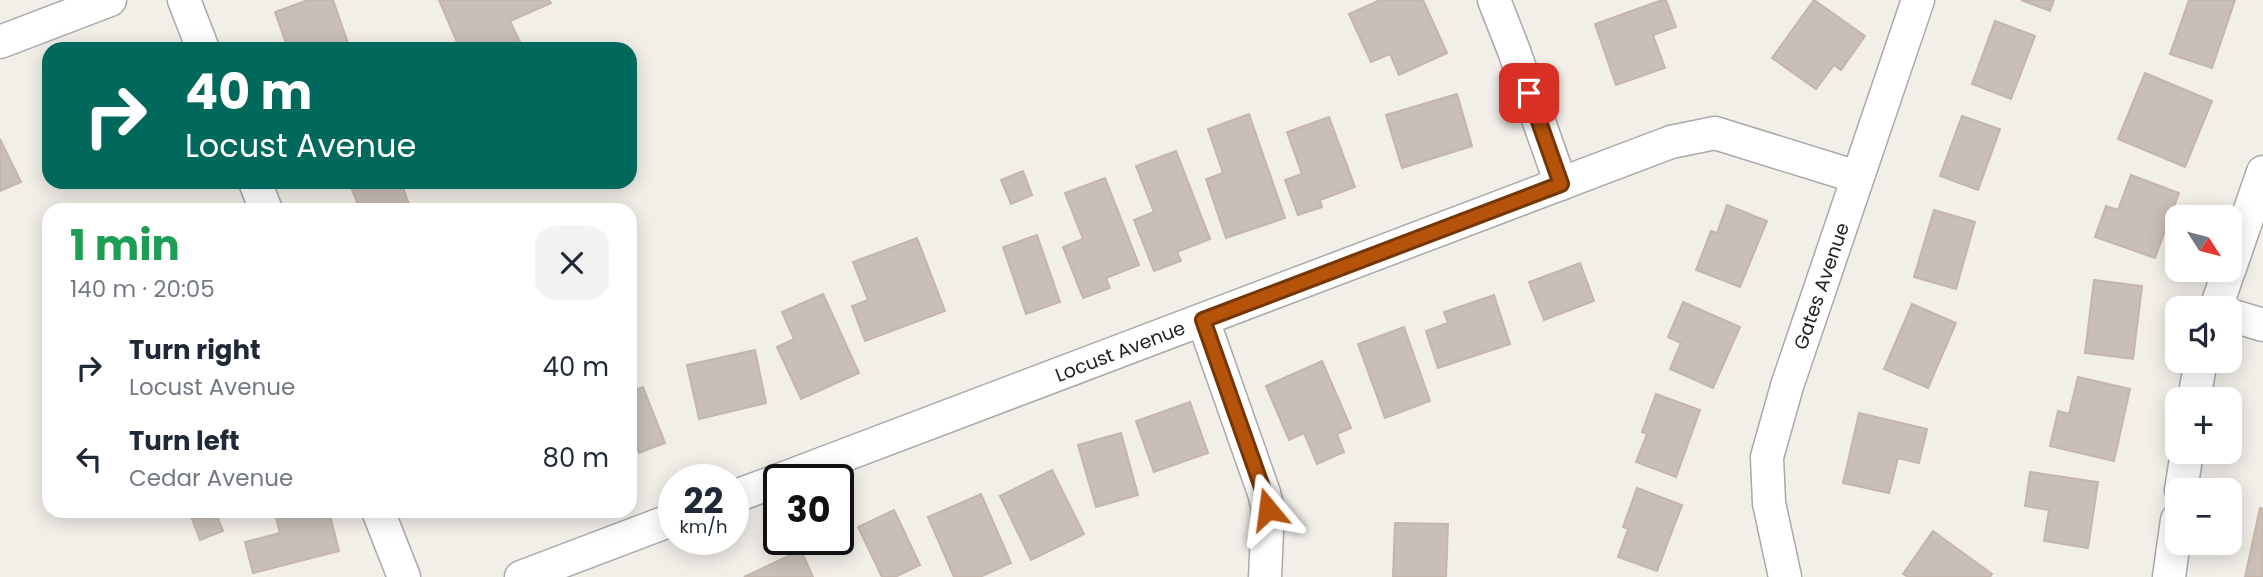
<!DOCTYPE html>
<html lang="en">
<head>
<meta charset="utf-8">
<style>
  :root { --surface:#fff; --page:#f2f2f3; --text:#1f2937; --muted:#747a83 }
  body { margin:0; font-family:Poppins,sans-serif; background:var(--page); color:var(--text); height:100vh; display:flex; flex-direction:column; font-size:26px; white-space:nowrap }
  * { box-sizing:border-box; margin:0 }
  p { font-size:23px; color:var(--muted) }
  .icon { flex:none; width:38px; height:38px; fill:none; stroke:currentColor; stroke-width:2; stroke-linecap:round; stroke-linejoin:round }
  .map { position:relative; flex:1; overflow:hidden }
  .panel { position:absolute; left:42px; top:203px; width:595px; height:315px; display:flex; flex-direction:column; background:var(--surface); border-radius:21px; box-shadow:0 4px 18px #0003 }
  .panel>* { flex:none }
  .banner { position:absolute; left:42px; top:42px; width:595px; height:147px; border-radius:21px; box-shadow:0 4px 18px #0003; background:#00695c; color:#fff; overflow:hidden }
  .needle { width:46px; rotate:126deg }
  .buttons { position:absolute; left:2165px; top:205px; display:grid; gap:14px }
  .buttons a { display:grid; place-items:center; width:77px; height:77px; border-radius:14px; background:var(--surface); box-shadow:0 4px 18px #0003; font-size:35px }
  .speed { position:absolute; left:658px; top:464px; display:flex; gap:14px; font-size:35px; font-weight:700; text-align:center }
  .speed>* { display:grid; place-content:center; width:91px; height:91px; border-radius:50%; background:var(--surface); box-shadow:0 4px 18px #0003; line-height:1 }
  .speed small { font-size:18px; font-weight:400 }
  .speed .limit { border:4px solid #111; border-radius:10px; background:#fff; color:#111 }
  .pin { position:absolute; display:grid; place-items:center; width:60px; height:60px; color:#fff; margin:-30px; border-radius:14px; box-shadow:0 4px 10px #0006 }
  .me { position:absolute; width:77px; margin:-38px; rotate:344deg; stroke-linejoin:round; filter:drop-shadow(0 0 5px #0008) }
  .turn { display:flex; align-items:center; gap:24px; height:147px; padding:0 28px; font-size:32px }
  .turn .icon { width:91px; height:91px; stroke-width:2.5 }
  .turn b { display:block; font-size:49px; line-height:60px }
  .round { display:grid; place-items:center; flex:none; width:74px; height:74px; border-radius:21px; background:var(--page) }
  .headline { display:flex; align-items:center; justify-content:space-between; height:119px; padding:0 28px }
  h1 { font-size:42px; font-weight:700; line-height:52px; color:#1e9e55 }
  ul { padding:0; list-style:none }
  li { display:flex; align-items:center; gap:21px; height:91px; padding:0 28px }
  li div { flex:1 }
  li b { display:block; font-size:26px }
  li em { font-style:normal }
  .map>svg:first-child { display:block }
</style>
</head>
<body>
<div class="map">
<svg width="2263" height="577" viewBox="0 0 2263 577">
  <rect width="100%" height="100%" fill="#f2efe9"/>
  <g fill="#c7bfb8" stroke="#c4b6ab" stroke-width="2">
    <polygon points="308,0 333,0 350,49 288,49 275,12"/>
    <polygon points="439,0 549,0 551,3 510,21 520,42 505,49 460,49"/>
    <polygon points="1380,0 1423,0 1447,53 1399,75 1390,54 1371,62 1349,14"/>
    <polygon points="1662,0 1666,0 1676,27 1653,35 1665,68 1616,85 1595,24"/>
    <polygon points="1814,0 1865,36 1841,70 1834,65 1816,89 1772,58"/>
    <polygon points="2021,0 2054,0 2050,11"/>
    <polygon points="2189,0 2235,0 2212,68 2170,54"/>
    <polygon points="1995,21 2035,36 2011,99 1972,84"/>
    <polygon points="2145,73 2212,101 2185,167 2118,139"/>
    <polygon points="1457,94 1472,146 1402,168 1386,115"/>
    <polygon points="1249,114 1285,218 1226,238 1206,179 1223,173 1208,129"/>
    <polygon points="1962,116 2000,129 1978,190 1940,176"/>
    <polygon points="1329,117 1355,187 1320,200 1322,207 1298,215 1285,180 1302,174 1287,132"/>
    <polygon points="0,139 21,182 0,191"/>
    <polygon points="1176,151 1210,239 1177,252 1181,261 1154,271 1134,220 1154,212 1136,166"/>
    <polygon points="1023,171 1032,195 1011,204 1001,180"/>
    <polygon points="2131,175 2179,193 2155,258 2095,237 2106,206 2118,210"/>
    <polygon points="1105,178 1139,265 1106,278 1110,288 1083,298 1063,247 1083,239 1065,193"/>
    <polygon points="349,182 401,182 411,210 360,210"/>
    <polygon points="1727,205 1767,221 1740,287 1696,270 1711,231 1717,233"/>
    <polygon points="1934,210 1975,222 1956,289 1914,277"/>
    <polygon points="1037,235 1060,302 1026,314 1003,247"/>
    <polygon points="917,238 945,311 865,341 852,306 868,300 853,262"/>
    <polygon points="1580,263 1594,301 1544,320 1529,282"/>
    <polygon points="2094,280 2142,286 2133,359 2085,353"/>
    <polygon points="823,294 859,373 801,399 777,347 794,339 782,312"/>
    <polygon points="1494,295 1510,344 1438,368 1426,331 1448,323 1444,312"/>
    <polygon points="1683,302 1740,327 1713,388 1670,369 1681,343 1668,337"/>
    <polygon points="1912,304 1956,323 1928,388 1884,369"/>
    <polygon points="1404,327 1430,401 1385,418 1358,344"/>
    <polygon points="755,350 766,403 699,419 687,365"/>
    <polygon points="1322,361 1351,428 1337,434 1344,452 1317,464 1304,433 1289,440 1266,386"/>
    <polygon points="2078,377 2130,389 2114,461 2050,446 2058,411 2069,414"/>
    <polygon points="643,387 665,443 639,453 636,444 630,447 630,392"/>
    <polygon points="1656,394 1700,410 1676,477 1636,462 1647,434 1642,432"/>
    <polygon points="1190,402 1208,453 1154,472 1136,421"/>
    <polygon points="1859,413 1927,429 1919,463 1898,458 1889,493 1843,483"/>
    <polygon points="1121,433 1138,495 1096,507 1078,445"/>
    <polygon points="1052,470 1084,534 1031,560 1000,496"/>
    <polygon points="2030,472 2098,482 2088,548 2044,541 2049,510 2025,506"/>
    <polygon points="1637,488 1682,505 1657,571 1618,557 1628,529 1623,527"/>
    <polygon points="981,494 1011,563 980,577 954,577 928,517"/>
    <polygon points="2260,508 2263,509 2263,577 2245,577"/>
    <polygon points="894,510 920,565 895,577 882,577 858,527"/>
    <polygon points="189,511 215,511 223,531 200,540"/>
    <polygon points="274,511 329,511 339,551 253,573 245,542 280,533"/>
    <polygon points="1395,523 1448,524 1446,577 1393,577"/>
    <polygon points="1933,531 1992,574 1990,577 1908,577 1903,574"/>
    <polygon points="801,550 813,577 744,577"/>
  </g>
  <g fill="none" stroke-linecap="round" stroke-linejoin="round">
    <g stroke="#a9a9a9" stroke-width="35">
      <g id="minor">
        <polyline points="184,0 203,49"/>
        <polyline points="1494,0 1514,51 1561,184"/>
        <polyline points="0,42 110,0"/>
        <polyline points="255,182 266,210"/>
        <polyline points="2230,268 2263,172"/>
        <polyline points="2216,308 2229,270"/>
        <polyline points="2230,315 2263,325"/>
        <polyline points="1203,320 1264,493 1268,509 1265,577"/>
        <polyline points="2194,399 2201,360"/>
        <polyline points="779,480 1671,142 1715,133 1857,177"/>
        <polyline points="2181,490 2187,452"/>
        <polyline points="733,497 779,480"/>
        <polyline points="378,511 404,577"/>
        <polyline points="521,577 674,519"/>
        <polyline points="1785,577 1769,503 1767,457 1787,386 1918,0"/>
        <polyline points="2169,577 2177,520"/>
      </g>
    </g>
    <use href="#minor" stroke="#fff" stroke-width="32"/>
  </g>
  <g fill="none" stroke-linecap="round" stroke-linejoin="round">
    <g stroke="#753606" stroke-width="18">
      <polyline id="route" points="1268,509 1264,493 1203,320 1561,184 1529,93"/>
    </g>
    <use href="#route" stroke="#b45309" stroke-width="12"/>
  </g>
  <g text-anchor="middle" stroke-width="5" stroke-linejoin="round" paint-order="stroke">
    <g font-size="19" fill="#222" stroke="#fff">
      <text transform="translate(1821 286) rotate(-71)" y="7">Gates Avenue</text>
      <text transform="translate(1120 351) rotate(-21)" y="7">Locust Avenue</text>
    </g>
  </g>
</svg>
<div class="buttons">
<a><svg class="needle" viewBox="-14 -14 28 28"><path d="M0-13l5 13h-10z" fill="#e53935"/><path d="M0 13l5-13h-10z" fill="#747a83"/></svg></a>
<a><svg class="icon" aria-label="sound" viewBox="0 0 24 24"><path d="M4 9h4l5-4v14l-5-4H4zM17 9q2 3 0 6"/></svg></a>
<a>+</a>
<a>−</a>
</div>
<div class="speed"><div>22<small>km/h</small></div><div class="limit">30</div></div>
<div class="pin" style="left:1529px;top:93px;background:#d93025"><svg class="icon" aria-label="arrive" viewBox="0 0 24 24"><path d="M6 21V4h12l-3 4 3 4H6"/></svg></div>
<svg class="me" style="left:1268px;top:509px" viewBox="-20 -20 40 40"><path d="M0-17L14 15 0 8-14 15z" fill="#b45309" stroke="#fff" stroke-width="4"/></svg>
<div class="banner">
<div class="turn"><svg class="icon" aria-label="right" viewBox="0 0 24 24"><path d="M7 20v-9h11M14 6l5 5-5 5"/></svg><div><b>40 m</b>Locust Avenue</div></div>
</div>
<section class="panel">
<div class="headline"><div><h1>1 min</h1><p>140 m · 20:05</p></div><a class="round"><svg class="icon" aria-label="close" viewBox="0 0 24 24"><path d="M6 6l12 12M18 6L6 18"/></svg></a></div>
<ul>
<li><svg class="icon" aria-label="right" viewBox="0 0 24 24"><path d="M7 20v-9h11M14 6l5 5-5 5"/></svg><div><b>Turn right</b><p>Locust Avenue</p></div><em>40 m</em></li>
<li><svg class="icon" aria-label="left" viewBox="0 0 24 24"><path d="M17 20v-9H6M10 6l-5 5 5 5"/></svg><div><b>Turn left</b><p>Cedar Avenue</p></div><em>80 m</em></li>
</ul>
</section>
</div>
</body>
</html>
